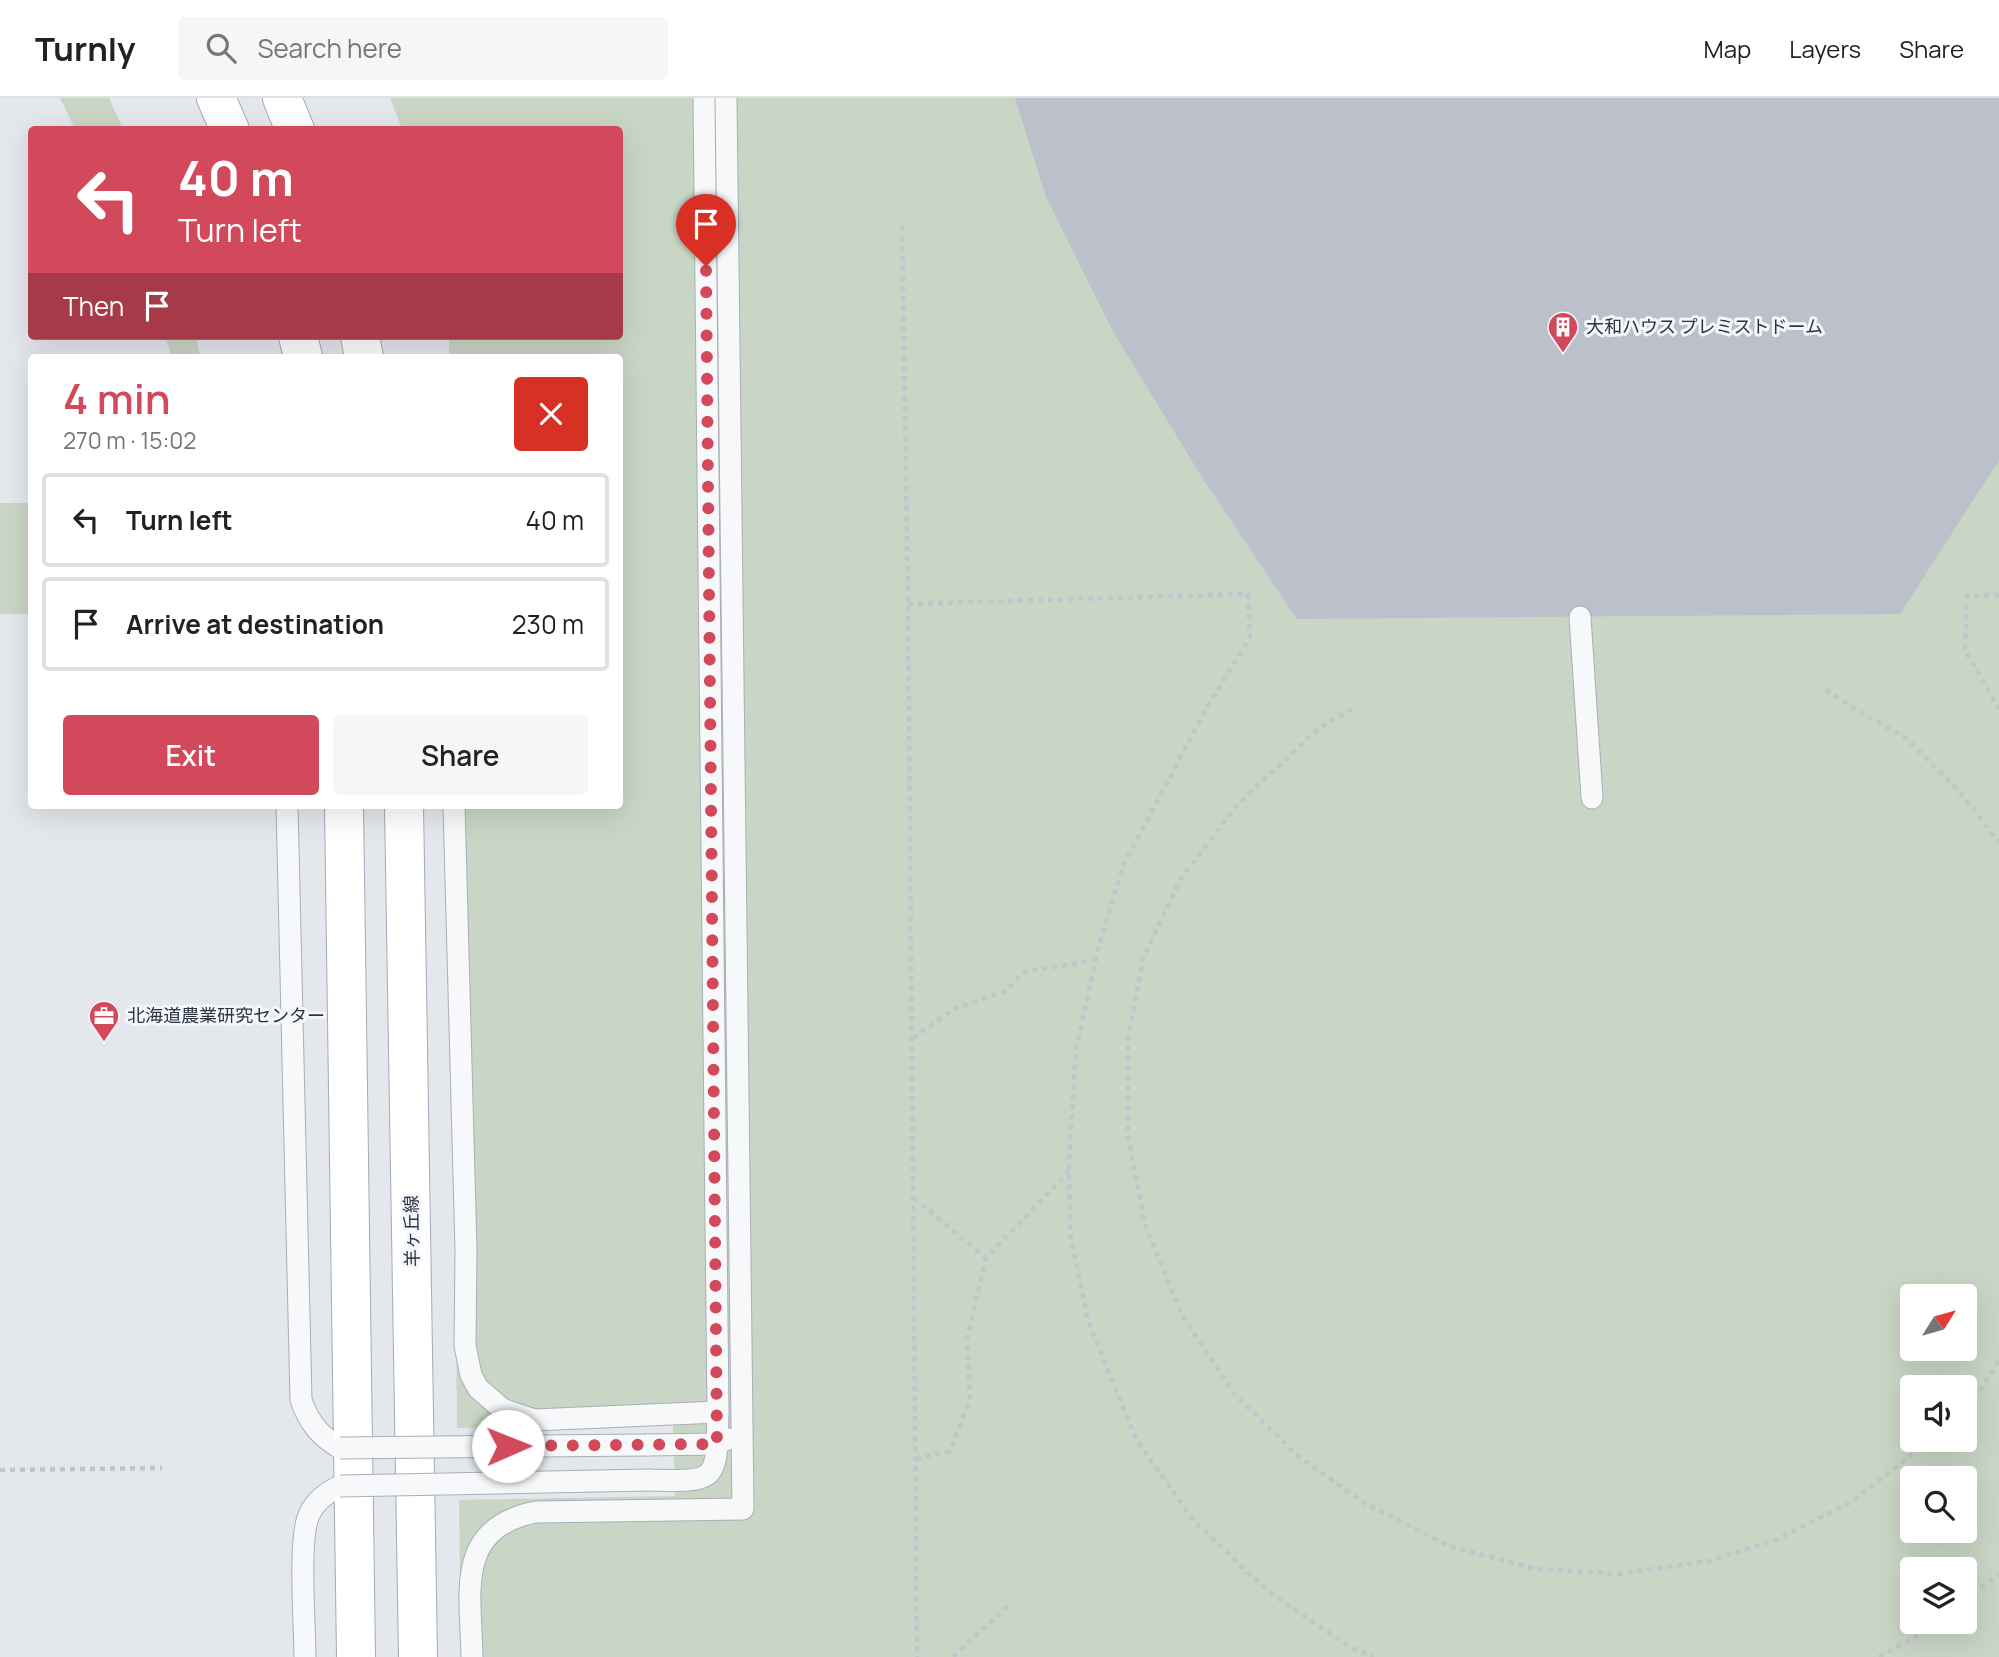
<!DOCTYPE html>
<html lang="en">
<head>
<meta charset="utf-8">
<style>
  :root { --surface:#fff; --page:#f6f6f6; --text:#222; --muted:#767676; --line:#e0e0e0; --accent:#d1495b }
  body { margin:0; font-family:Manrope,"Noto Sans JP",sans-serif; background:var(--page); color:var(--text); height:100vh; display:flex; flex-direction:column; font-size:26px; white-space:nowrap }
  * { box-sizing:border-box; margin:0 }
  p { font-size:23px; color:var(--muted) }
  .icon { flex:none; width:38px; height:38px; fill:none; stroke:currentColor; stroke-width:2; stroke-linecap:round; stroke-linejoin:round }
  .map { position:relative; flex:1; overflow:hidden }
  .sheet { position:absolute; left:28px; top:256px; width:595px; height:455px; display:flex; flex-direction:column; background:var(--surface); border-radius:7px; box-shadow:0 7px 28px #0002 }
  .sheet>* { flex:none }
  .banner { position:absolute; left:28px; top:28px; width:595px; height:214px; border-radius:7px; box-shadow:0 7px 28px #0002; background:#d1495b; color:#fff; overflow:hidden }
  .needle { width:46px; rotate:53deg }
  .fabs { position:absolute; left:1900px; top:1186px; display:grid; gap:14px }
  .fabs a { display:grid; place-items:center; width:77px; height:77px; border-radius:7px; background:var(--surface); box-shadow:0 7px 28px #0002; font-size:35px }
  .pin { position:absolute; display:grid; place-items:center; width:60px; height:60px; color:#fff; margin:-72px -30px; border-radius:50% 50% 50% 0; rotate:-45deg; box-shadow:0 0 7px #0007 }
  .pin .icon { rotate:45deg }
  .me { position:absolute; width:77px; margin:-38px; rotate:89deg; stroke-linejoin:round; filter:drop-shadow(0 0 5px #0008) }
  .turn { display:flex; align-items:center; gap:24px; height:147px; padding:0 35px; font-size:32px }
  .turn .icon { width:91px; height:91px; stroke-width:2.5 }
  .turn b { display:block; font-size:49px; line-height:60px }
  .then { display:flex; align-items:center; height:66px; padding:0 35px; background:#0003; gap:14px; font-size:26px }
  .round { display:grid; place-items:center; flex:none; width:74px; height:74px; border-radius:7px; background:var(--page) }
  .head { display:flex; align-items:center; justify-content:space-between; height:119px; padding:0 35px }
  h1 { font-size:42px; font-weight:600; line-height:52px; color:var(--accent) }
  .button { display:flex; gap:14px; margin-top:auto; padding:14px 35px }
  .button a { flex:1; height:80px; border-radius:7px; background:var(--accent); color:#fff; font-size:28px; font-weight:600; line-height:80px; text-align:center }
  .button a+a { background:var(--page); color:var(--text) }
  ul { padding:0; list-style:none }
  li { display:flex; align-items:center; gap:21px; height:94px; margin:0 14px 10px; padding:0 21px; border:4px solid var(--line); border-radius:7px }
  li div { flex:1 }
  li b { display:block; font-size:26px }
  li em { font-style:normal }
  header { display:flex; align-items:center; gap:42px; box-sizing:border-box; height:98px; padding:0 35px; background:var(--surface); border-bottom:2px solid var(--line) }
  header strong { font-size:33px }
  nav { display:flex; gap:38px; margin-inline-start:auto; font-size:24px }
  .search { width:490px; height:63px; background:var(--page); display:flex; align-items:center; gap:18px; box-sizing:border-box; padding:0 24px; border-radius:7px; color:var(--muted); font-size:26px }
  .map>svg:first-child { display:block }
</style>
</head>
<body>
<header>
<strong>Turnly</strong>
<div class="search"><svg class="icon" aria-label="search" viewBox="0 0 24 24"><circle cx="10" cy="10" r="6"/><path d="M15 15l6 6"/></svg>Search here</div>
<nav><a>Map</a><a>Layers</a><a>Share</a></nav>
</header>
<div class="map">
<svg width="1999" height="1559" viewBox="0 0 1999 1559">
  <rect width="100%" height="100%" fill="#e4e7ec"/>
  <g fill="#c9d6c5" fill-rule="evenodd">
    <polygon points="60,0 109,0 123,31 75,31"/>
    <path d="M 390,0 L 1999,0 L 1999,1559 L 461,1559 L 459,1402 L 675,1398 L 673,1326 L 457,1330 L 452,707 L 620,707 L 620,259 L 449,259 L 449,238 L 620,238 L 620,32 L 402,31 ZM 1913,1199 L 1965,1199 L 1965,1251 L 1913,1251 ZM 1913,1290 L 1965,1290 L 1965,1342 L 1913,1342 ZM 1913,1381 L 1965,1381 L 1965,1433 L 1913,1433 ZM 1913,1472 L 1965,1472 L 1965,1524 L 1913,1524 Z"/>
    <polygon points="165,238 196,238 200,259 172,259"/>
    <rect x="0" y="405" width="31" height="111"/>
  </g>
  <polygon fill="#bbc0ca" points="1015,0 1999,0 1999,362 1900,516 1297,521 1203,381 1112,232 1046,99"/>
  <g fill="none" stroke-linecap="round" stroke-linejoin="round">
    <g stroke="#a9aeb7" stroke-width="23">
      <g id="lane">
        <polyline points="1580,519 1592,700"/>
        <path d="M 287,707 L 301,1302 C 309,1325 320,1338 340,1350"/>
        <polyline points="454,707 466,1152 465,1248 471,1277 478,1290 502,1311 534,1322 718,1314"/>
        <polyline points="647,1347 717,1346 728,1341"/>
        <path d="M 649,1382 C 720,1384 716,1383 718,1314 L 704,0"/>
        <path d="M 305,1559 C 305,1528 298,1441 309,1417 C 315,1403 326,1395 340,1388"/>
        <path d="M 472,1559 C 471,1495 454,1430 536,1414 L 743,1411 L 726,0"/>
      </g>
    </g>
    <g stroke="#a3abb8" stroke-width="40">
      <g id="primary">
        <polyline points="216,0 230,32"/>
        <polyline points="282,0 295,32"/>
        <polyline points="298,238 303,259"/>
        <polyline points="360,238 364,259"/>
        <polyline points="344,707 356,1559"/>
        <polyline points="404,707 418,1559"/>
      </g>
    </g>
    <g stroke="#c2c5cb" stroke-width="4.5" stroke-dasharray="5 5" stroke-linecap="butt">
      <polyline points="902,128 908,506 917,1559"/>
      <polyline points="1999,497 1967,498 1965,552 1999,611"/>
      <polyline points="908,506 1248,496 1250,540 1208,607 1123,768 1098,851 1076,952 1069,1061 1070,1135 1088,1223 1137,1343 1195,1424 1269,1494 1350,1549 1374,1559"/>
      <polyline points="1826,592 1855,611 1906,640 1957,691 1999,744"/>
      <polyline points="1352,611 1319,630 1237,707 1180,782 1143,861 1128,942 1128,1037 1145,1127 1182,1217 1234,1296 1297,1357 1364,1405 1452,1449 1537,1471 1617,1476 1709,1463 1776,1442 1853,1403 1930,1342"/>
      <polyline points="913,940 954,911 1006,893 1024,874 1096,862"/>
      <polyline points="914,1100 986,1160"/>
      <polyline points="1965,1306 1983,1289 1999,1262"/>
      <polyline points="916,1361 950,1353 970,1302 967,1240 986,1160 1069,1073"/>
      <polyline points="0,1372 162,1370"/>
      <polyline points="1965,1502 1999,1476"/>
      <polyline points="953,1559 1012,1504"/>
      <polyline points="1879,1559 1920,1536 1936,1524"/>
    </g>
    <use href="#lane" stroke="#f7f8fa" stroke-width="21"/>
    <use href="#primary" stroke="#fff" stroke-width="38"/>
    <g stroke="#a9aeb7" stroke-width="23" stroke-linecap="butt">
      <g id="lane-bridge">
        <polyline points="340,1350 647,1347"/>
        <polyline points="340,1388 649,1382"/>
      </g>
    </g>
    <use href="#lane-bridge" stroke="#f7f8fa" stroke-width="21"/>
  </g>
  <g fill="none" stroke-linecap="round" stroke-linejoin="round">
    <polyline stroke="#d1495b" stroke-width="12" stroke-dasharray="0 21.6" points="508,1348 717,1346 706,168"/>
  </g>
  <defs>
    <g id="building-pin" transform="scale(1.575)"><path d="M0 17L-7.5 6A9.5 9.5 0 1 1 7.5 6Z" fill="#d1495b" stroke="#f4f6f9"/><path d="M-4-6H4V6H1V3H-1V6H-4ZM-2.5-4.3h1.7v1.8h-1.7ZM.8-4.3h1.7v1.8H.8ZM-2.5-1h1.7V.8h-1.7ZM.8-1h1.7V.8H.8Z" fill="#fff"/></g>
    <g id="office-pin" transform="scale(1.575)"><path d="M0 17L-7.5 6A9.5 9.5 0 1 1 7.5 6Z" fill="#d1495b" stroke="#f4f6f9"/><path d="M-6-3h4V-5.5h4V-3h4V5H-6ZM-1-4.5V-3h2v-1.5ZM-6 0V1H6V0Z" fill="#fff"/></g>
  </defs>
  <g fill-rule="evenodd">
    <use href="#building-pin" x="1563" y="229"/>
    <use href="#office-pin" x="104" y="918"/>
  </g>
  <g text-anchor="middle" stroke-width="6" stroke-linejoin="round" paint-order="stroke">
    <g font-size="18" fill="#2b3445" stroke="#f4f6f9" text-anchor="start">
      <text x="1586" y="235">大和ハウス プレミストドーム</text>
      <text x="127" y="924">北海道農業研究センター</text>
    </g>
    <g font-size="18" fill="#2b3445" stroke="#f4f6f9">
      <text transform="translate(412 1133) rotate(-91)" y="6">羊ヶ丘線</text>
    </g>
  </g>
</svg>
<div class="fabs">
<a><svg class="needle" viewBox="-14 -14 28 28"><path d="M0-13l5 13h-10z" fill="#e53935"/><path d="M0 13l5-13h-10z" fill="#767676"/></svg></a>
<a><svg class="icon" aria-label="sound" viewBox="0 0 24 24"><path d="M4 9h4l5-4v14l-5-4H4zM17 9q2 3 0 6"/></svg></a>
<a><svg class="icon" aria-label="search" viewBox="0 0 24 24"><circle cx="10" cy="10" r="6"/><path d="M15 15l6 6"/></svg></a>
<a><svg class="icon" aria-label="layers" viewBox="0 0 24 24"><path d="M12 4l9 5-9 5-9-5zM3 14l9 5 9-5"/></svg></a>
</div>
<div class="pin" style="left:706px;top:168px;background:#d93025"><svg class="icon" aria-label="arrive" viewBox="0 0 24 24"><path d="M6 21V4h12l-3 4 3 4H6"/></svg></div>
<svg class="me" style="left:508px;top:1348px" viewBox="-20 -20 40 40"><circle r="19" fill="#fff"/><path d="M0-13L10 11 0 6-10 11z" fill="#d1495b"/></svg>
<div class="banner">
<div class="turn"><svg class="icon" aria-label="left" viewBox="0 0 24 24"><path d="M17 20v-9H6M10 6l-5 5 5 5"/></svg><div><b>40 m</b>Turn left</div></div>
<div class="then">Then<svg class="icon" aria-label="arrive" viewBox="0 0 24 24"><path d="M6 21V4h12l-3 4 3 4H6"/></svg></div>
</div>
<section class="sheet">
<div class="head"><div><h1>4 min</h1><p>270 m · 15:02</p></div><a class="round" style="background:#d93025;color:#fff"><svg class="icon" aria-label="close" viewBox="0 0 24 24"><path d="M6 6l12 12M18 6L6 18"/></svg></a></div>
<ul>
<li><svg class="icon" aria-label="left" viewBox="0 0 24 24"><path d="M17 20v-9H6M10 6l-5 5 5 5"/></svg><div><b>Turn left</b></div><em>40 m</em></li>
<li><svg class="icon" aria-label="arrive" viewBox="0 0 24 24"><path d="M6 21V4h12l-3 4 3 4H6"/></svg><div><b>Arrive at destination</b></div><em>230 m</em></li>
</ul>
<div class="button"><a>Exit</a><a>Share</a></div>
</section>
</div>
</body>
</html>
